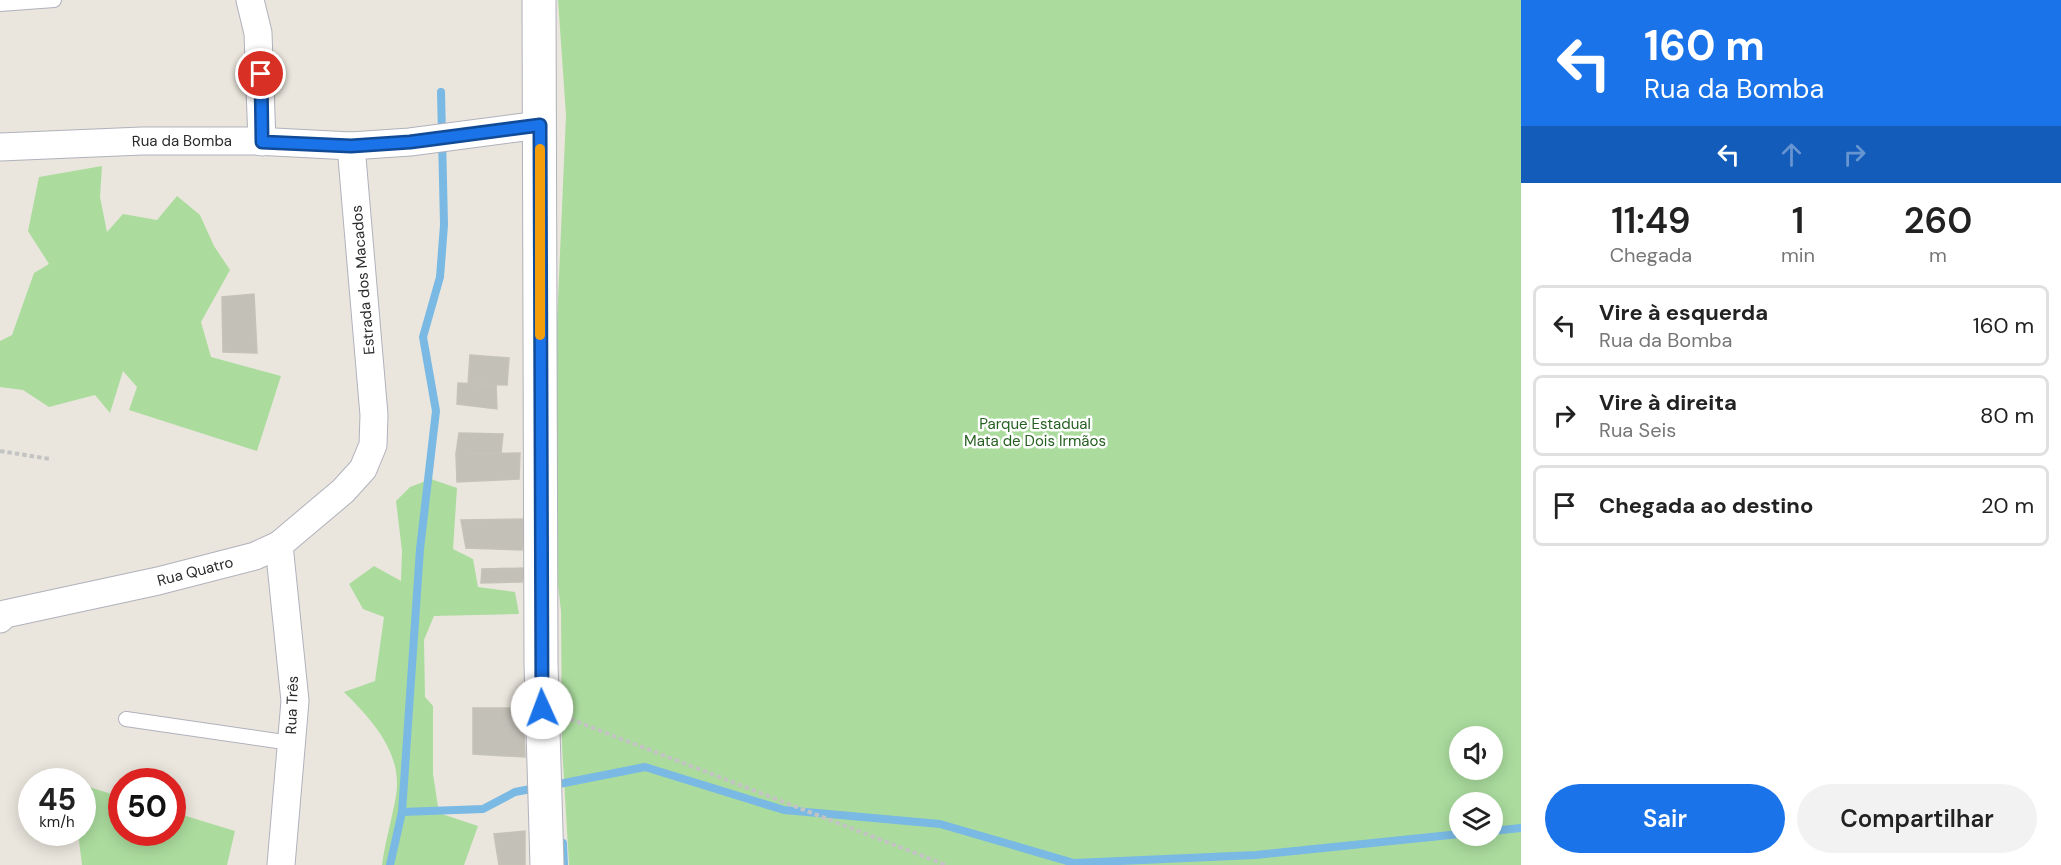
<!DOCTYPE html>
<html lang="pt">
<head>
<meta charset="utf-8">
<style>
  :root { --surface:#fff; --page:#f2f2f2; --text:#222; --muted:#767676; --line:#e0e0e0; --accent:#1a73e8 }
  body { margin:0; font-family:"DM Sans",sans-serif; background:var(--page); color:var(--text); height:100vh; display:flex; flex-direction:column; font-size:22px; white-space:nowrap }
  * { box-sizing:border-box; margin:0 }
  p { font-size:20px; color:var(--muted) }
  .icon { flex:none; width:33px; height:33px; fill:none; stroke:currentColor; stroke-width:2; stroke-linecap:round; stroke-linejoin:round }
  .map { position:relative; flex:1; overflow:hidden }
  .sheet { display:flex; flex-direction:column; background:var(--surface); width:540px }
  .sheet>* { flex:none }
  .top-card { background:#1a73e8; color:#fff; overflow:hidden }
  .fabs { position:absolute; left:1449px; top:726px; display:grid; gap:12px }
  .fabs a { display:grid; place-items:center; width:54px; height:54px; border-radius:50%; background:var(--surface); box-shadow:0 3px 15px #0003; font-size:30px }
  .speed { position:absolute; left:18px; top:768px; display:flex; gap:12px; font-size:30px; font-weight:700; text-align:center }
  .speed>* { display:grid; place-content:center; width:78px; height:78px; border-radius:50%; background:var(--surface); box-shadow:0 3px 15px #0003; line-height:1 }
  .speed small { font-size:15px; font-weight:400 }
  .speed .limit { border:9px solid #d22; background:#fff; color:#111 }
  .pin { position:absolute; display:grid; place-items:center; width:51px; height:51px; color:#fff; margin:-26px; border:3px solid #fff; border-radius:50%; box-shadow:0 2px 6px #0007 }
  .me { position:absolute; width:66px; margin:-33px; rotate:358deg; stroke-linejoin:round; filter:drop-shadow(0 0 4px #0008) }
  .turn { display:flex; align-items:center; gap:21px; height:126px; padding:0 24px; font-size:27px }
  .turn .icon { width:78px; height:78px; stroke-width:2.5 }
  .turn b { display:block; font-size:42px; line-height:51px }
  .lanes { display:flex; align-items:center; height:57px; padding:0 24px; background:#0003; justify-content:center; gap:30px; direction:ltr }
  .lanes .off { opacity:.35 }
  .eta { display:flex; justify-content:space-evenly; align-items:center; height:102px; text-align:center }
  .eta b { font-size:36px; font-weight:600; line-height:42px }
  .primary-button { display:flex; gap:12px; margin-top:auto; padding:12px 24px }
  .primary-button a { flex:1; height:69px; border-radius:36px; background:var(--accent); color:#fff; font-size:24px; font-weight:600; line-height:69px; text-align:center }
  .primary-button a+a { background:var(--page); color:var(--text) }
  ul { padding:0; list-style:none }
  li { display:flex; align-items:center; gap:18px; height:81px; margin:0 12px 9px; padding:0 12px; border:3px solid var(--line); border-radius:9px }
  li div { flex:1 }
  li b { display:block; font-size:22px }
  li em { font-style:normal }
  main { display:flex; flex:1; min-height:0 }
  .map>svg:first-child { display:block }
</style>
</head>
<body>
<main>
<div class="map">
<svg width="1521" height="865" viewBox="0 0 1521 865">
  <rect width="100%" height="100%" fill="#eae6dd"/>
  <g fill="#abdc9e" fill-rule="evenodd">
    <path d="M 558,0 L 1521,0 L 1521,865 L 569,865 L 562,746 L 561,611 L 549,507 L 566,115 ZM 1460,736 L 1492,736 L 1492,770 L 1460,770 ZM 1460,802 L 1492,802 L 1492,836 L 1460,836 Z"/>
    <polygon points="102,166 100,197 107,232 123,214 157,220 177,196 200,215 214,246 230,270 201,322 211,357 281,376 257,451 129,410 137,387 123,371 110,413 95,395 49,407 23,390 0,387 0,341 12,335 34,273 49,264 28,231 39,177"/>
    <path d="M 431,479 L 457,488 L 453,549 L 473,559 L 478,587 L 515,592 L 519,614 L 434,616 L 424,640 L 425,697 L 433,706 L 433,774 L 439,813 L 478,826 L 464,865 L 382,865 C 385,842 392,819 396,796 C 403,753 372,720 344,692 L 375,681 L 384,617 L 363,609 L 349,584 L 374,566 L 401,581 L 402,551 L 396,501 L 410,487 Z"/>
    <polygon points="83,785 121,797 122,832 172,832 173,812 235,831 227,865 82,865 78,833 82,832"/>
  </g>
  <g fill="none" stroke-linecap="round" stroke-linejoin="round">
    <g stroke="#79b9e3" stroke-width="8">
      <polyline points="554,785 645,767 784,810 940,824 1074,863 1256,855 1460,834"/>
      <polyline points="402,812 420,549 436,411 423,337 440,277 444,225 441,92"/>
      <polyline points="1492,831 1521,828"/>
      <polyline points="563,843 564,865"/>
      <polyline points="390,865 402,812 483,809 515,792 536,788"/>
    </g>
  </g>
  <g fill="#c3c0b8" stroke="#c5c2b7" stroke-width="1.5">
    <polygon points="254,294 257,353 223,352 222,297"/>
    <polygon points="470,355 509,358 507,385 468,384"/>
    <polygon points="458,383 496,385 497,409 457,404"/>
    <polygon points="459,433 503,434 501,453 456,454"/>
    <polygon points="520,453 519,479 457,482 456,454"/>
    <polygon points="526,519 522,550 466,548 461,520"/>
    <polygon points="526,568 522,582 481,583 482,569"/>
    <polygon points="473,708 523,708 525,757 473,754"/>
    <polygon points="525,831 525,865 499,865 494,834"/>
  </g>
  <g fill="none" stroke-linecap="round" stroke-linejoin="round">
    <g stroke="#b0b1bc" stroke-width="16">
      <g id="service">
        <polyline points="0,4 54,0"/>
        <polyline points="126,719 291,743"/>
      </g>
    </g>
    <g stroke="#b0b1bc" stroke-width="29">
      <g id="minor">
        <polyline points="250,0 258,33 262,142"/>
        <path id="s1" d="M 0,147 L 142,141 L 255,141 L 351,146 L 410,142 L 540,125"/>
        <polyline points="279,545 295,701 281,865"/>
        <path id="s2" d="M 0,619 L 5,614 L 158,581 L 255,556 L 279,545 L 343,491 L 363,469 L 373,445 L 374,415 L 351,146"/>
      </g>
    </g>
    <g stroke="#b0b1bc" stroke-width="35">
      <polyline id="secondary" points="539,0 541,664 547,865"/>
    </g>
    <g stroke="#c3c3c3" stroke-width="4" stroke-dasharray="4.5 3" stroke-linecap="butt">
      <polyline points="0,451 50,459"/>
      <polyline points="570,719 946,865"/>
    </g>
    <use href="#service" stroke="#fff" stroke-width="14"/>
    <use href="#minor" stroke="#fff" stroke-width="27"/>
    <use href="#secondary" stroke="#fff" stroke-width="33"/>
  </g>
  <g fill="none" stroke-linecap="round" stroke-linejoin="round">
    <g stroke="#114b97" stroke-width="15">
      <polyline id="route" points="261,74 262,142 351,146 410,142 540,125 542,708"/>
    </g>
    <use href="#route" stroke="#1a73e8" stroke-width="10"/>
    <polyline stroke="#f59e0b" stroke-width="10" points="540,149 540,335"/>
  </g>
  <g text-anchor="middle" stroke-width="5" stroke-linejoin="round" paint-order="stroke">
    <g font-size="15" fill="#2a2a2a" stroke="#fff">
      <text dy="5" stroke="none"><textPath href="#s1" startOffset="182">Rua da Bomba</textPath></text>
      <text transform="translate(363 280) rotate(-95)" y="5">Estrada dos Macados</text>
      <text dy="5" stroke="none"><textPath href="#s2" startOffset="202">Rua Quatro</textPath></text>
      <text transform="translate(292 705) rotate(-88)" y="5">Rua Três</text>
    </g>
    <g font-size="15" fill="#256020" stroke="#fff">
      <text x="1035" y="429">Parque Estadual<tspan x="1035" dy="17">Mata de Dois Irmãos</tspan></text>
    </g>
  </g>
</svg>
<div class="fabs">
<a><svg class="icon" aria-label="sound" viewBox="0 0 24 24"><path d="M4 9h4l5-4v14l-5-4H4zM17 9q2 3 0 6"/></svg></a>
<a><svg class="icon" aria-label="layers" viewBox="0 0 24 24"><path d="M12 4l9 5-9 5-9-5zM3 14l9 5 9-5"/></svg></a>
</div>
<div class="speed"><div>45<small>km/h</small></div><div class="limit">50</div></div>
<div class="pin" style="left:261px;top:74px;background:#d93025"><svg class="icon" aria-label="arrive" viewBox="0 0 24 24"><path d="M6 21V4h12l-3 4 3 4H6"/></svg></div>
<svg class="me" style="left:542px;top:708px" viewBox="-20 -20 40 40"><circle r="19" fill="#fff"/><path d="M0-13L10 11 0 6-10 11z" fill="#1a73e8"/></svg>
</div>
<section class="sheet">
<div class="top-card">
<div class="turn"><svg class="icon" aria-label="left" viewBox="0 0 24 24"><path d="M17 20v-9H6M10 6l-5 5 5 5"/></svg><div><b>160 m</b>Rua da Bomba</div></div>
<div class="lanes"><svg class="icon" aria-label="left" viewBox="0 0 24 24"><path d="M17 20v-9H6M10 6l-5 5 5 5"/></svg><svg class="icon off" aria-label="ahead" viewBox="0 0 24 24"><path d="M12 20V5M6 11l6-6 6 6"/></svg><svg class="icon off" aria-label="right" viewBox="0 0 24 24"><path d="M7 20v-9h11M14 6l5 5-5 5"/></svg></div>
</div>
<div class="eta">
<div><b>11:49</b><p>Chegada</p></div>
<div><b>1</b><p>min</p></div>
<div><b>260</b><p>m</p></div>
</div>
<ul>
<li><svg class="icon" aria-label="left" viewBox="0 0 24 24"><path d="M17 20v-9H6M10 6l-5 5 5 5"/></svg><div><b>Vire à esquerda</b><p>Rua da Bomba</p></div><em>160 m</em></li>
<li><svg class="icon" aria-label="right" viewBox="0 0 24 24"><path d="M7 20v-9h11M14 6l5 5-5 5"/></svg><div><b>Vire à direita</b><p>Rua Seis</p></div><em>80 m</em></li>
<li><svg class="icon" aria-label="arrive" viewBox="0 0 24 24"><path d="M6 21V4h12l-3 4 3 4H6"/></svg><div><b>Chegada ao destino</b></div><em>20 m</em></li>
</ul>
<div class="primary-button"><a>Sair</a><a>Compartilhar</a></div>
</section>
</main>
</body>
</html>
